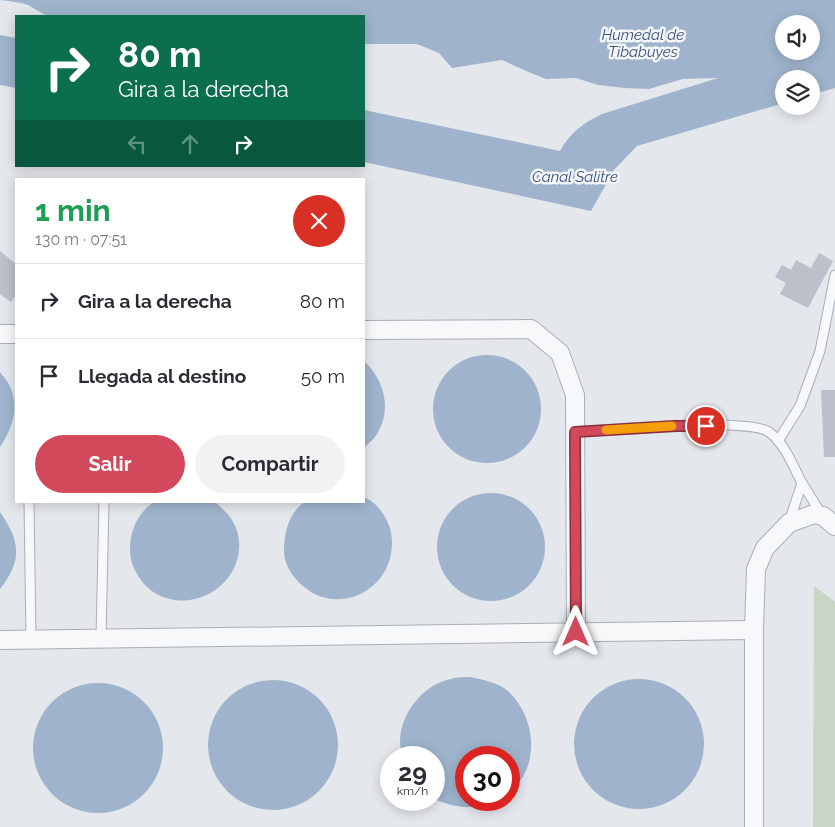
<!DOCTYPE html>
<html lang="es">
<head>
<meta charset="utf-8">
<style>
  :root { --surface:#fff; --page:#f2f2f3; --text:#2b2b33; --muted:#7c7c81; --line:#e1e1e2; --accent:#d1495b }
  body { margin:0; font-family:Raleway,sans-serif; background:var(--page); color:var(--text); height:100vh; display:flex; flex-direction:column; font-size:19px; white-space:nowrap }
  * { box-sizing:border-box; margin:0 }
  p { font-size:16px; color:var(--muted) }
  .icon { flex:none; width:28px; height:28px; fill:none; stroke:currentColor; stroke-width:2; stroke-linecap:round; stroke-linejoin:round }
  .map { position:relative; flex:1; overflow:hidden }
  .drawer { position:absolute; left:15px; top:178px; width:350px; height:325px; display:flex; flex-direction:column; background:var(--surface); border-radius:0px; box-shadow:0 2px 12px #0003 }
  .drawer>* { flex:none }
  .hud { position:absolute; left:15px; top:15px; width:350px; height:152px; border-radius:0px; box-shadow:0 2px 12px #0003; background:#0b6e4f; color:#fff; overflow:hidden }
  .controls { position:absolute; left:775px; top:15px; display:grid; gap:10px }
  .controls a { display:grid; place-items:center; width:45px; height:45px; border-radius:50%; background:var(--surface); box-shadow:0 2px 12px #0003; font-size:25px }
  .speed { position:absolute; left:380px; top:746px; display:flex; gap:10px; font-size:25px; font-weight:700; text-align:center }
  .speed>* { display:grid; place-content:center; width:65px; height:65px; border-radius:50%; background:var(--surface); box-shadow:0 2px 12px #0003; line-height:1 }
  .speed small { font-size:12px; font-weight:400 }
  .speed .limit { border:8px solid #d22; background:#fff; color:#111 }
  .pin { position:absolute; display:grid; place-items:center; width:42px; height:42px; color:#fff; margin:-21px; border:2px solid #fff; border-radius:50%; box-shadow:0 1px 5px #0007 }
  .me { position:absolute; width:55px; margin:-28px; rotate:0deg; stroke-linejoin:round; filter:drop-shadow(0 0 4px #0008) }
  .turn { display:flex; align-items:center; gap:18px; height:105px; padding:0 20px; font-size:22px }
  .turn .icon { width:65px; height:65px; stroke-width:2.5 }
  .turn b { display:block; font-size:35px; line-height:42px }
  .lanes { display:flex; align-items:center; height:48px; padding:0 20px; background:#0003; justify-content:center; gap:25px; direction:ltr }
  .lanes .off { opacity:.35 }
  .round { display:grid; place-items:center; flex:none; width:52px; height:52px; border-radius:26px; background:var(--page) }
  .overview { display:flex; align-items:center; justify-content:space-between; height:85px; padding:0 20px }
  h1 { font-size:30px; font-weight:700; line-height:38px; color:#1e9e55 }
  .primary-button { display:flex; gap:10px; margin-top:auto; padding:10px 20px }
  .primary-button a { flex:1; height:58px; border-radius:30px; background:var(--accent); color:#fff; font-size:20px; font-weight:700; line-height:58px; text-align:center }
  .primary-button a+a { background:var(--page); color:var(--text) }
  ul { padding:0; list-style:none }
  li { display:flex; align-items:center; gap:15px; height:75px; padding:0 20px; border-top:1px solid var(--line) }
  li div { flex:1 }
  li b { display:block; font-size:19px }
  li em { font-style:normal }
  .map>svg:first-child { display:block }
</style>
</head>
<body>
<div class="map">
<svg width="835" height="827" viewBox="0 0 835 827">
  <rect width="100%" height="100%" fill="#e4e7ec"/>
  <polygon fill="#c9d6c5" points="814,586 835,602 835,827 813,827"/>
  <g fill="#9fb4cc" fill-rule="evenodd">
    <path d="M 0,0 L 835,0 L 835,88 L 811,95 L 811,79 L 784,79 L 784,103 L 637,146 L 614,170 L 591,211 L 364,162 L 364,110 L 560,151 C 571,132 583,123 602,114 L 718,78 L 683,79 L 649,89 L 625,88 L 598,85 L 576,78 L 546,79 L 526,71 L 502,60 L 452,68 L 439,53 L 417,44 L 364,44 L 364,16 L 50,16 C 41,14 36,9 28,5 C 19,2 9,1 0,0 ZM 784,24 L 811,24 L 811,51 L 784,51 Z"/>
    <polygon points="0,35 16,38 16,88 0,85"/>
    <circle cx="487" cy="409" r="54"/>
    <path d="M 364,361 C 385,380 393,412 375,437 C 372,441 367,444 364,448 Z"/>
    <path d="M 0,372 C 4,377 9,383 11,389 C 19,410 12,429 0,447 Z"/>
    <circle cx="491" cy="547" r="54"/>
    <path d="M 364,497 C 377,502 388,518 391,532 C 401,589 333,624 295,578 C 289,571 284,561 284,551 C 284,532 289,512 306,501 L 364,501 Z"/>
    <path d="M 155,501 L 214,501 C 223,509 232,517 236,528 C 251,569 211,609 170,599 C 161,597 151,592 144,584 C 136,574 130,563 130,550 C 130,529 138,513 155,501 Z"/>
    <path d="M 0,512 C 20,541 23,560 0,589 Z"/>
    <path d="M 470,677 C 484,680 498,682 509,692 C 536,718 541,768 509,792 L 509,758 L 466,758 L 466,800 L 497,800 C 476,811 455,808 434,799 L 434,758 L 403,757 C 402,753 400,747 400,742 C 400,714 423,684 451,679 C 457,677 464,677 470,677 Z"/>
    <circle cx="639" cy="744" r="65"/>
    <circle cx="273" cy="745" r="65"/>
    <circle cx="98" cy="748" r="65"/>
  </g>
  <g fill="#bbc0ca">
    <polygon points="0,251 16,264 16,295 11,302 0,294"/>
    <polygon points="819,253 833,261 808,308 780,294 786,283 775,277 782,265 791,270 796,260 811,268"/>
    <polygon points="821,390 835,390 835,457 824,457"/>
  </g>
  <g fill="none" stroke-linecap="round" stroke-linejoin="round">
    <g stroke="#a9aeb7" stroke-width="11">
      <g id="lane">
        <path d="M 575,432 C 608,430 748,417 769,432 C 785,444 793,466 802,483 L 789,522"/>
        <polyline points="778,441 800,406 820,351 835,275"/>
        <polyline points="802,483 822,515"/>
        <polyline points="29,501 31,639"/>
        <polyline points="101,638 104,501"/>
      </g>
    </g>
    <g stroke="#a9aeb7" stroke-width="20">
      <g id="street">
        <polyline points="364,330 531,329 560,353 575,395 576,632"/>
        <polyline points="0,334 16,334"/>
        <polyline points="0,640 754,630"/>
        <polyline points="754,827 754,630 756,569 765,548 789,523 814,514 823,516 835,526"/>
      </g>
    </g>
    <use href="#lane" stroke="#f7f8fa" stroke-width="9"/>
    <use href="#street" stroke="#f7f8fa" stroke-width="18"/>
  </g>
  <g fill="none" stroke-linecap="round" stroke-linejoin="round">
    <g stroke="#882f3b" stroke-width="12">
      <polyline id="route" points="576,632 575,432 676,426 706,426"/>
    </g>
    <use href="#route" stroke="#d1495b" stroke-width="9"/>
    <polyline stroke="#f59e0b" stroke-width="9" points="606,430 672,426"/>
  </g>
  <g text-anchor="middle" stroke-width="5" stroke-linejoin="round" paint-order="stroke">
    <g font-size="15" font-style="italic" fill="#34527a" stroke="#f4f6f9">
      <text x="643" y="40">Humedal de<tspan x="643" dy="17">Tibabuyes</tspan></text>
      <text x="575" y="182">Canal Salitre</text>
    </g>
  </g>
</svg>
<div class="controls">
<a><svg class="icon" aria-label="sound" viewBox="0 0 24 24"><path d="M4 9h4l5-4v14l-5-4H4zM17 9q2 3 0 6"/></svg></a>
<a><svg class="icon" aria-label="layers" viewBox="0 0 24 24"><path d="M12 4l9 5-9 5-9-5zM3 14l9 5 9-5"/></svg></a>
</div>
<div class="speed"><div>29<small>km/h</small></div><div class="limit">30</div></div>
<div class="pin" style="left:706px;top:426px;background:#d93025"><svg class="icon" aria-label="arrive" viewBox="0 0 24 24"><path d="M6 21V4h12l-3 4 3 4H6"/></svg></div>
<svg class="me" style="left:576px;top:632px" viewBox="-20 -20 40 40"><path d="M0-17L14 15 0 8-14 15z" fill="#d1495b" stroke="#fff" stroke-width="4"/></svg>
<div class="hud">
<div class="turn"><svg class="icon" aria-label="right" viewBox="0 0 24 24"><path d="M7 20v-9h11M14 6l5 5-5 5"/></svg><div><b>80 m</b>Gira a la derecha</div></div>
<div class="lanes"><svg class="icon off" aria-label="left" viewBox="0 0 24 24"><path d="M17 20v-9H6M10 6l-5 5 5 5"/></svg><svg class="icon off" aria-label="ahead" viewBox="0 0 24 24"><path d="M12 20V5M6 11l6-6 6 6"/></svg><svg class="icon" aria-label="right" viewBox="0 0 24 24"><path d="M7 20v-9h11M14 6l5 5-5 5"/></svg></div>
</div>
<section class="drawer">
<div class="overview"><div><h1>1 min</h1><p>130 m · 07:51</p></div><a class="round" style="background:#d93025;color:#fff"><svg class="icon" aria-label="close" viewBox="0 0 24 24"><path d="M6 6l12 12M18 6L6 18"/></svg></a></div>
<ul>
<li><svg class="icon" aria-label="right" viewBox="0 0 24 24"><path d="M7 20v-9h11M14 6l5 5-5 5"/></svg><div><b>Gira a la derecha</b></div><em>80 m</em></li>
<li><svg class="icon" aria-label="arrive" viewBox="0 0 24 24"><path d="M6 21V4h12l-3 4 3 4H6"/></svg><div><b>Llegada al destino</b></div><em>50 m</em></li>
</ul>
<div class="primary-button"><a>Salir</a><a>Compartir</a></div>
</section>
</div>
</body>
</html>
